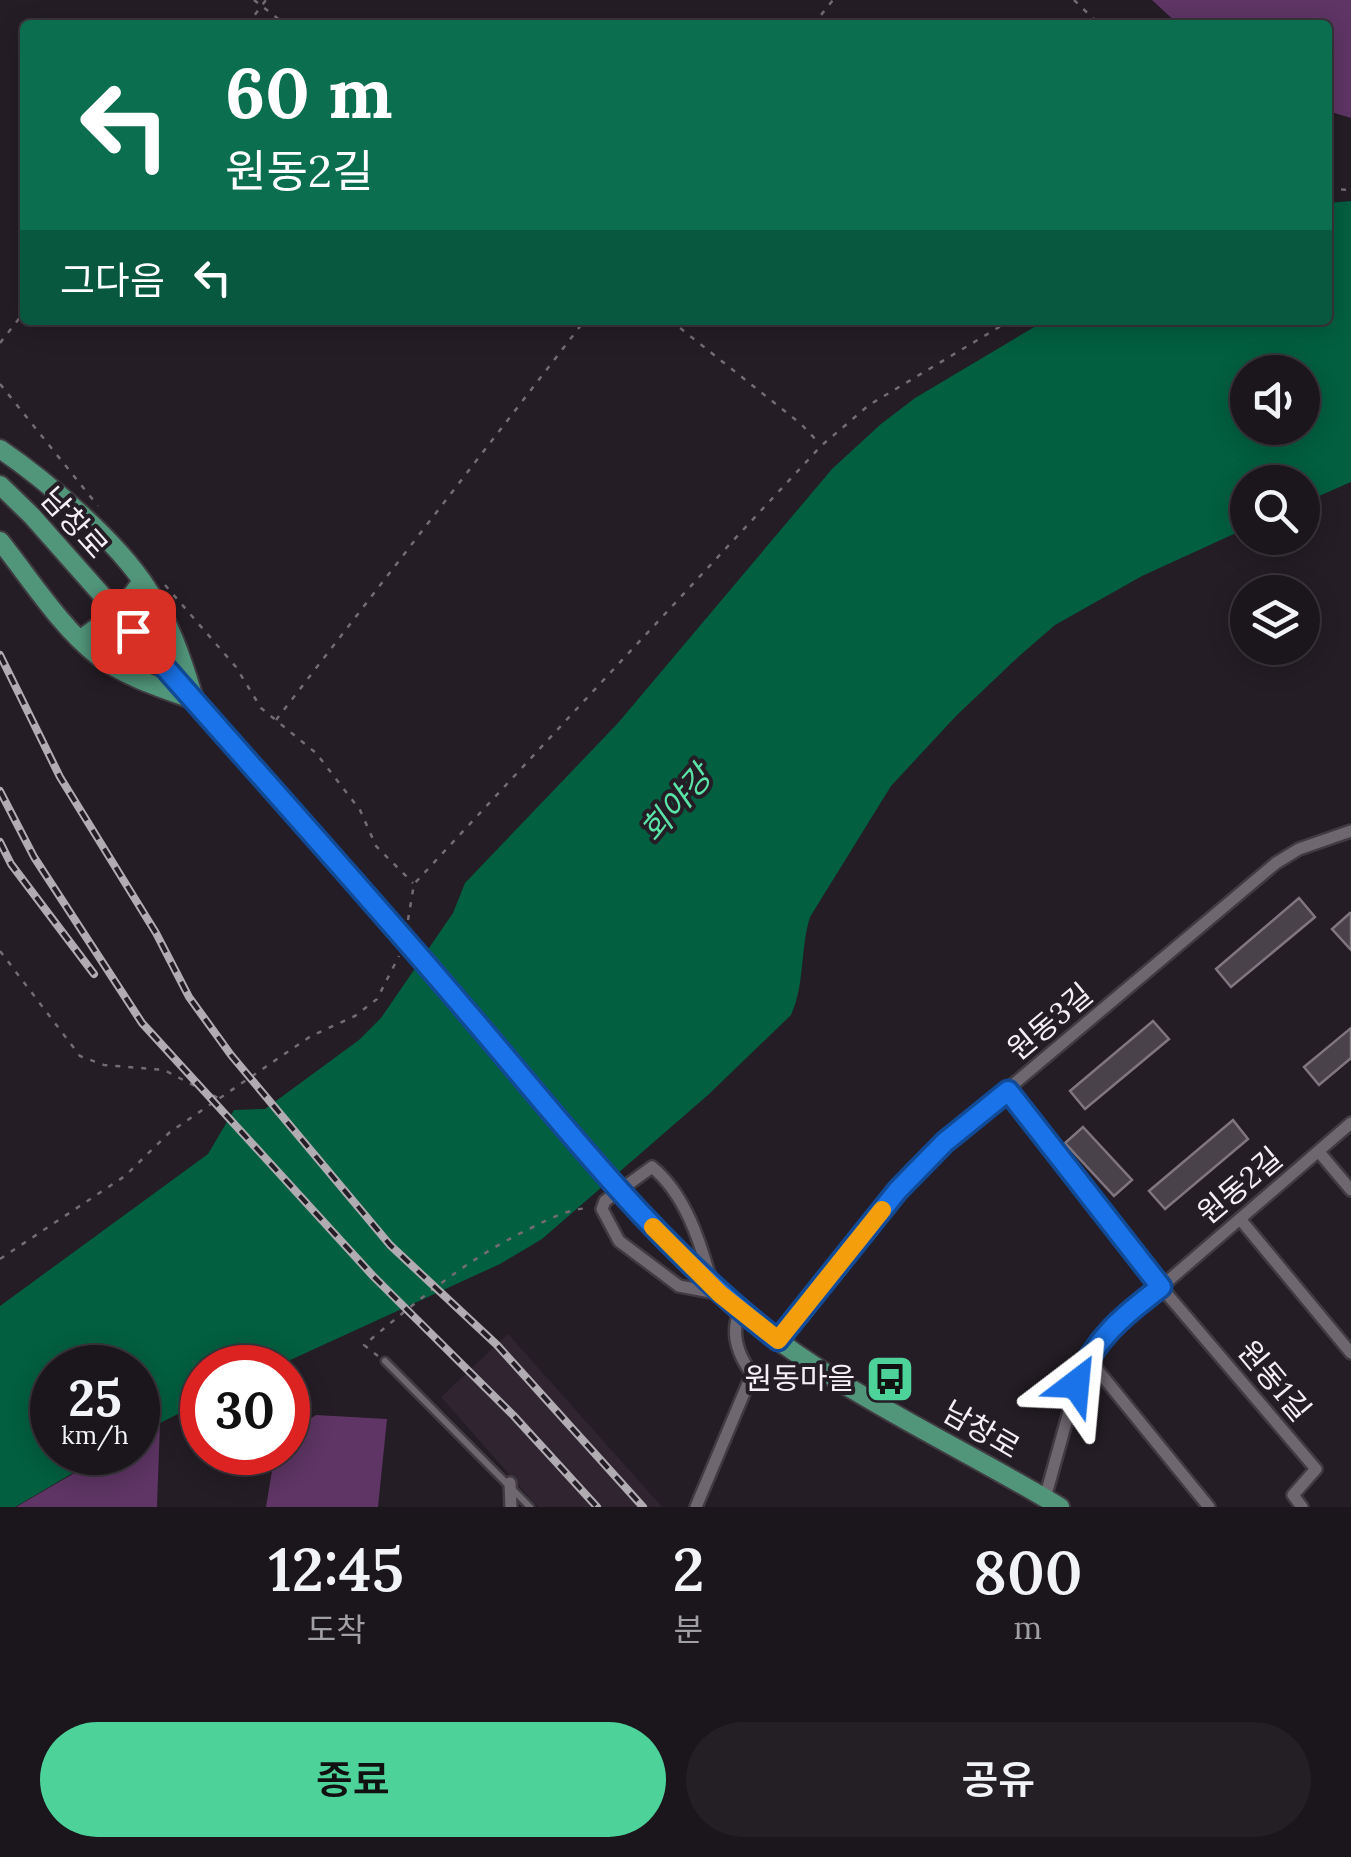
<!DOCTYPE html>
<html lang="ko">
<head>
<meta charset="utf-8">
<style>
  :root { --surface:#1b161c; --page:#241f25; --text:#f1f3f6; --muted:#a09fa3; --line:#39353b; --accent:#4dd39a }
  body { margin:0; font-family:Lora,"Noto Sans KR",serif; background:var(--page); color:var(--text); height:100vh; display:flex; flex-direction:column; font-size:38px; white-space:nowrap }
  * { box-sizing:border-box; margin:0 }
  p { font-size:32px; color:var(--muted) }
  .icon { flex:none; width:55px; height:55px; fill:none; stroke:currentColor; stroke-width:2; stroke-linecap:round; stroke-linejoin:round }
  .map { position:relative; height:1507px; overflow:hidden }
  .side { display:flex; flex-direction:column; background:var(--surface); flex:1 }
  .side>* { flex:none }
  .guide { position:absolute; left:20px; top:20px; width:1312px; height:305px; border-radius:10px; box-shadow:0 5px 25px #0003,0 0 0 2px var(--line); background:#0b6e4f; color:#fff; overflow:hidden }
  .buttons { position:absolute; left:1230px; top:355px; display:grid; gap:20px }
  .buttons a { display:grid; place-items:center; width:90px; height:90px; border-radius:50%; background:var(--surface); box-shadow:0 5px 25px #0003,0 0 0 2px var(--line); font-size:50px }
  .speed { position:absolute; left:30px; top:1345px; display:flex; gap:20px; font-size:50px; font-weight:700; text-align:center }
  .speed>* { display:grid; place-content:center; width:130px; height:130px; border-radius:50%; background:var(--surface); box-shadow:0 5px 25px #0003,0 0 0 2px var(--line); line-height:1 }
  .speed small { font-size:25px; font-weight:400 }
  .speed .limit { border:15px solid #d22; background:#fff; color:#111 }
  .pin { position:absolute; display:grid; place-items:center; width:85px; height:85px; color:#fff; margin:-42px; border-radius:20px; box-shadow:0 5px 15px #0006 }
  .me { position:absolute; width:110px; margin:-55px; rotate:29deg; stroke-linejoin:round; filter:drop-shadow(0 0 8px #0008) }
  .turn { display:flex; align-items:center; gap:35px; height:210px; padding:0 40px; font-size:45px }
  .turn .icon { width:130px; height:130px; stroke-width:2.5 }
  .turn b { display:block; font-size:70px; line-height:85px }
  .then { display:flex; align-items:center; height:95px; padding:0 40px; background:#0003; gap:20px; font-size:38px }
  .eta { display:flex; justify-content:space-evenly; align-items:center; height:170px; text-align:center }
  .eta b { font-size:60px; font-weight:600; line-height:70px }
  .primary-button { display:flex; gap:20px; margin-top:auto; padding:20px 40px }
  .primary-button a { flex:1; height:115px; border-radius:60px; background:var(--accent); color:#111; font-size:40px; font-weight:600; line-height:115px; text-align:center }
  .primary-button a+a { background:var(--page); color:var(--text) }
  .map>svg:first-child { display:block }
</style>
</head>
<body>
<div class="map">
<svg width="1351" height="1507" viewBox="0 0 1351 1507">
  <rect width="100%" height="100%" fill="#241d25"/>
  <polygon fill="#302431" points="508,1334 662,1507 538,1507 441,1397"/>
  <g fill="#5e3564">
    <polygon points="1152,0 1351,0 1351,118 1328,111 1328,25 1179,25"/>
    <polygon points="316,1415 387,1419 378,1507 266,1507 275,1453 288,1452 288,1432"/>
    <polygon points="160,1423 157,1507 16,1507 109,1453 138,1452 138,1436"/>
  </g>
  <path fill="#025f3f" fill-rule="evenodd" d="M 1351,201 L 1351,482 L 1303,503 L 1302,482 L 1248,482 L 1247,528 L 1142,576 L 1055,625 L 1017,658 L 956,716 L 891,786 L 810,917 C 800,949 805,985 791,1015 L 708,1095 L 542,1239 L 500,1264 L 275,1367 L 202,1368 L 202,1402 L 138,1434 L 138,1368 L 52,1368 L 52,1452 L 107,1453 L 15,1507 L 0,1507 L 0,1306 L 208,1154 L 234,1110 L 265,1109 L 359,1040 L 381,1018 L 453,913 L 465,883 L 618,723 L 832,469 L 881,424 L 915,398 L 1046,320 L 1328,320 L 1328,203 ZM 1248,372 L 1302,372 L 1302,428 L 1248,428 Z"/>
  <g fill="#4a424a" stroke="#7f7680" stroke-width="2.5">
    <polygon points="1299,898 1315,917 1231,987 1216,969"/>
    <polygon points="1350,913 1351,914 1351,950 1332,929"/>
    <polygon points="1153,1021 1169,1039 1085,1109 1070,1091"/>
    <polygon points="1351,1028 1351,1058 1319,1085 1304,1067"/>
    <polygon points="1233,1120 1248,1139 1165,1209 1149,1191"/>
    <polygon points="1083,1127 1132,1180 1114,1196 1065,1143"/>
  </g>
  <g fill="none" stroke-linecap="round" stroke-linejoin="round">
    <g stroke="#403a41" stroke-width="11">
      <polyline id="lane" points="385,1361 530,1507"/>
    </g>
    <g stroke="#403a41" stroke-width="16">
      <g id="street">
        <polyline points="1007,1091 1161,1287 1316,1469 1293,1495 1302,1507"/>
        <polyline points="1319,1152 1351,1190"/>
        <polyline points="1240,1219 1351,1353"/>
        <path d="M 711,1281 C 700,1241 685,1194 652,1167 L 605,1201 L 602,1209 L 619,1241 L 679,1286 L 716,1293"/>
        <polyline points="778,1340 898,1189 945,1142 1276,863 1299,849 1351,831"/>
        <polyline points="1087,1357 1209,1507"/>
        <polyline points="510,1483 511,1507"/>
        <polyline points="1045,1498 1077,1383 1087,1357 1114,1323 1161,1287 1351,1123"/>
        <path d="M 696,1507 L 752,1374 C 738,1355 730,1333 740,1311"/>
      </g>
    </g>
    <g stroke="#403a41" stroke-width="22">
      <g id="primary">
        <path d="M 0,449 C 47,481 116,540 147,588 C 169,620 182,658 193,695"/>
        <polyline points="0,485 32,516 384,914"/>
        <path d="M 0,541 C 29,577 61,628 98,656 C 126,677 158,687 191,699"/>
        <polyline points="126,603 142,581"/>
        <polyline points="81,639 107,620"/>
        <path d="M 641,1215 C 673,1247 705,1282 740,1311 C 836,1391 954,1443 1060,1507"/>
      </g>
    </g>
    <g stroke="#736c74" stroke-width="2.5" stroke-dasharray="5 8" stroke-linecap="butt">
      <polyline points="254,0 286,25"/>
      <polyline points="1074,0 1100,25"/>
      <polyline points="247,25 266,0"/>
      <polyline points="813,25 833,0"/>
      <polyline points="1328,189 1351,190"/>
      <polyline points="670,320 801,424 820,444"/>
      <polyline points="0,343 25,311"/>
      <polyline points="0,384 98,506"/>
      <polyline points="165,585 236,667 261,708 316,753 360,810 376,846 413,883"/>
      <polyline points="276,720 585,320"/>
      <polyline points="408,920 414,884 821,446 869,405 1011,320"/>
      <polyline points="0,951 80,1056 104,1065 164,1070 218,1098"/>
      <polyline points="0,1259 125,1176 170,1132 311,1036 355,1016 377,999 399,956"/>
      <path d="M 378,1356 L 364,1345 C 417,1301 468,1258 531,1228 C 551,1218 568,1209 590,1208"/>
    </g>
    <use href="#lane" stroke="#6f6770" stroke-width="6"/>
    <use href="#street" stroke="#6f6770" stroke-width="11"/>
    <use href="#primary" stroke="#51967b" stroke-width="18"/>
    <g stroke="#b1acb2" stroke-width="8">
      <g id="rail">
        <polyline points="0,655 60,777 156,933 189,997 231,1055 390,1245 497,1345 643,1507"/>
        <polyline points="0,791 34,857 142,1023 373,1276 513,1415 597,1507"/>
        <polyline points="0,842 11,864 94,974"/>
      </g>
    </g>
    <use href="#rail" stroke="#241d25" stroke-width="4" stroke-dasharray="11" stroke-linecap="butt"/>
    <g stroke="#403a41" stroke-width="22" stroke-linecap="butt">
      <polyline id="primary-bridge" points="384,914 641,1215"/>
    </g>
    <use href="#primary-bridge" stroke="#51967b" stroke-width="18"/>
  </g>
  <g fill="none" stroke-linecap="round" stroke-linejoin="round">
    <g stroke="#114b97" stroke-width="25">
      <path id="route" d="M 133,631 C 242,756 354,879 462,1006 C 562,1122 656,1247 778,1340 L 898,1190 L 945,1142 L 1008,1091 L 1161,1287 C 1124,1315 1094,1339 1076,1384"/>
    </g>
    <use href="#route" stroke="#1a73e8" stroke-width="18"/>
    <polyline stroke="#f59e0b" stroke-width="18" points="653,1227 720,1294 778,1340 882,1210"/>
  </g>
  <defs>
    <g id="bus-square" transform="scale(2.5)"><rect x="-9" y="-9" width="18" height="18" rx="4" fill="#4dd39a" stroke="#241d25"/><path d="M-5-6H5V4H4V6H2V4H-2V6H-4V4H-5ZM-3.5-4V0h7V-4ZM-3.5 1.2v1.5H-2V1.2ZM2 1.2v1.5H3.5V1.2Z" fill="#111"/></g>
  </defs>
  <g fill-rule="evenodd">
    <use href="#bus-square" x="890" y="1379"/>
  </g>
  <g text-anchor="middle" stroke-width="8" stroke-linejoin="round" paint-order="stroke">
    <g font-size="30" fill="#f4eff5" stroke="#241d25">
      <text transform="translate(74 523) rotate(48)" y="10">남창로</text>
      <text transform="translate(1050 1022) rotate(-40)" y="10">원동3길</text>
      <text transform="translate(1240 1186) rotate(-40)" y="10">원동2길</text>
      <text transform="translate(1274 1381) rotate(50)" y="10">원동1길</text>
      <text transform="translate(981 1430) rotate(30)" y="10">남창로</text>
    </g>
    <g font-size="30" fill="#f4eff5" stroke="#241d25" text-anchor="end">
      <text x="855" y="1389">원동마을</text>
    </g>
    <g font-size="32" font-style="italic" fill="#5ae3a7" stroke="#241d25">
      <text transform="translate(676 804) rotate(-49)" y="11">회야강</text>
    </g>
  </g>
</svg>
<div class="buttons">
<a><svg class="icon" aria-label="sound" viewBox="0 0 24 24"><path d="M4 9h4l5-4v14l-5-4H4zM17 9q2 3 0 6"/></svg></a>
<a><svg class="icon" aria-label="search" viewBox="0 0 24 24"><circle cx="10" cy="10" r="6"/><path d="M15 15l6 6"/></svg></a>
<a><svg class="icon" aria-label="layers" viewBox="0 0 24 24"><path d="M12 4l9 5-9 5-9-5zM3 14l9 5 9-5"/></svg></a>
</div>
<div class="speed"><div>25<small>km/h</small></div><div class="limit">30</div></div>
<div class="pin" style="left:133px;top:631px;background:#d93025"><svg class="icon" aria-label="arrive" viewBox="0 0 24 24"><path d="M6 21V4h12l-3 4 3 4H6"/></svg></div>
<svg class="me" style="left:1076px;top:1384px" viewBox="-20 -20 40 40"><path d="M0-17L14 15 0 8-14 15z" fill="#1a73e8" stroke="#fff" stroke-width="4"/></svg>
<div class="guide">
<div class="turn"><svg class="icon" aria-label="left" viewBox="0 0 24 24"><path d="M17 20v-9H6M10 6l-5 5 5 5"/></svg><div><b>60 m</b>원동2길</div></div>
<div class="then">그다음<svg class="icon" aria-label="left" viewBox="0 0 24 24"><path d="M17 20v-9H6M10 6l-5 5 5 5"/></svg></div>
</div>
</div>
<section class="side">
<div class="eta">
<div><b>12:45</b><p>도착</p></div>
<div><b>2</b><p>분</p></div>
<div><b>800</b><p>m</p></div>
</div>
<div class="primary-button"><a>종료</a><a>공유</a></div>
</section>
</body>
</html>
